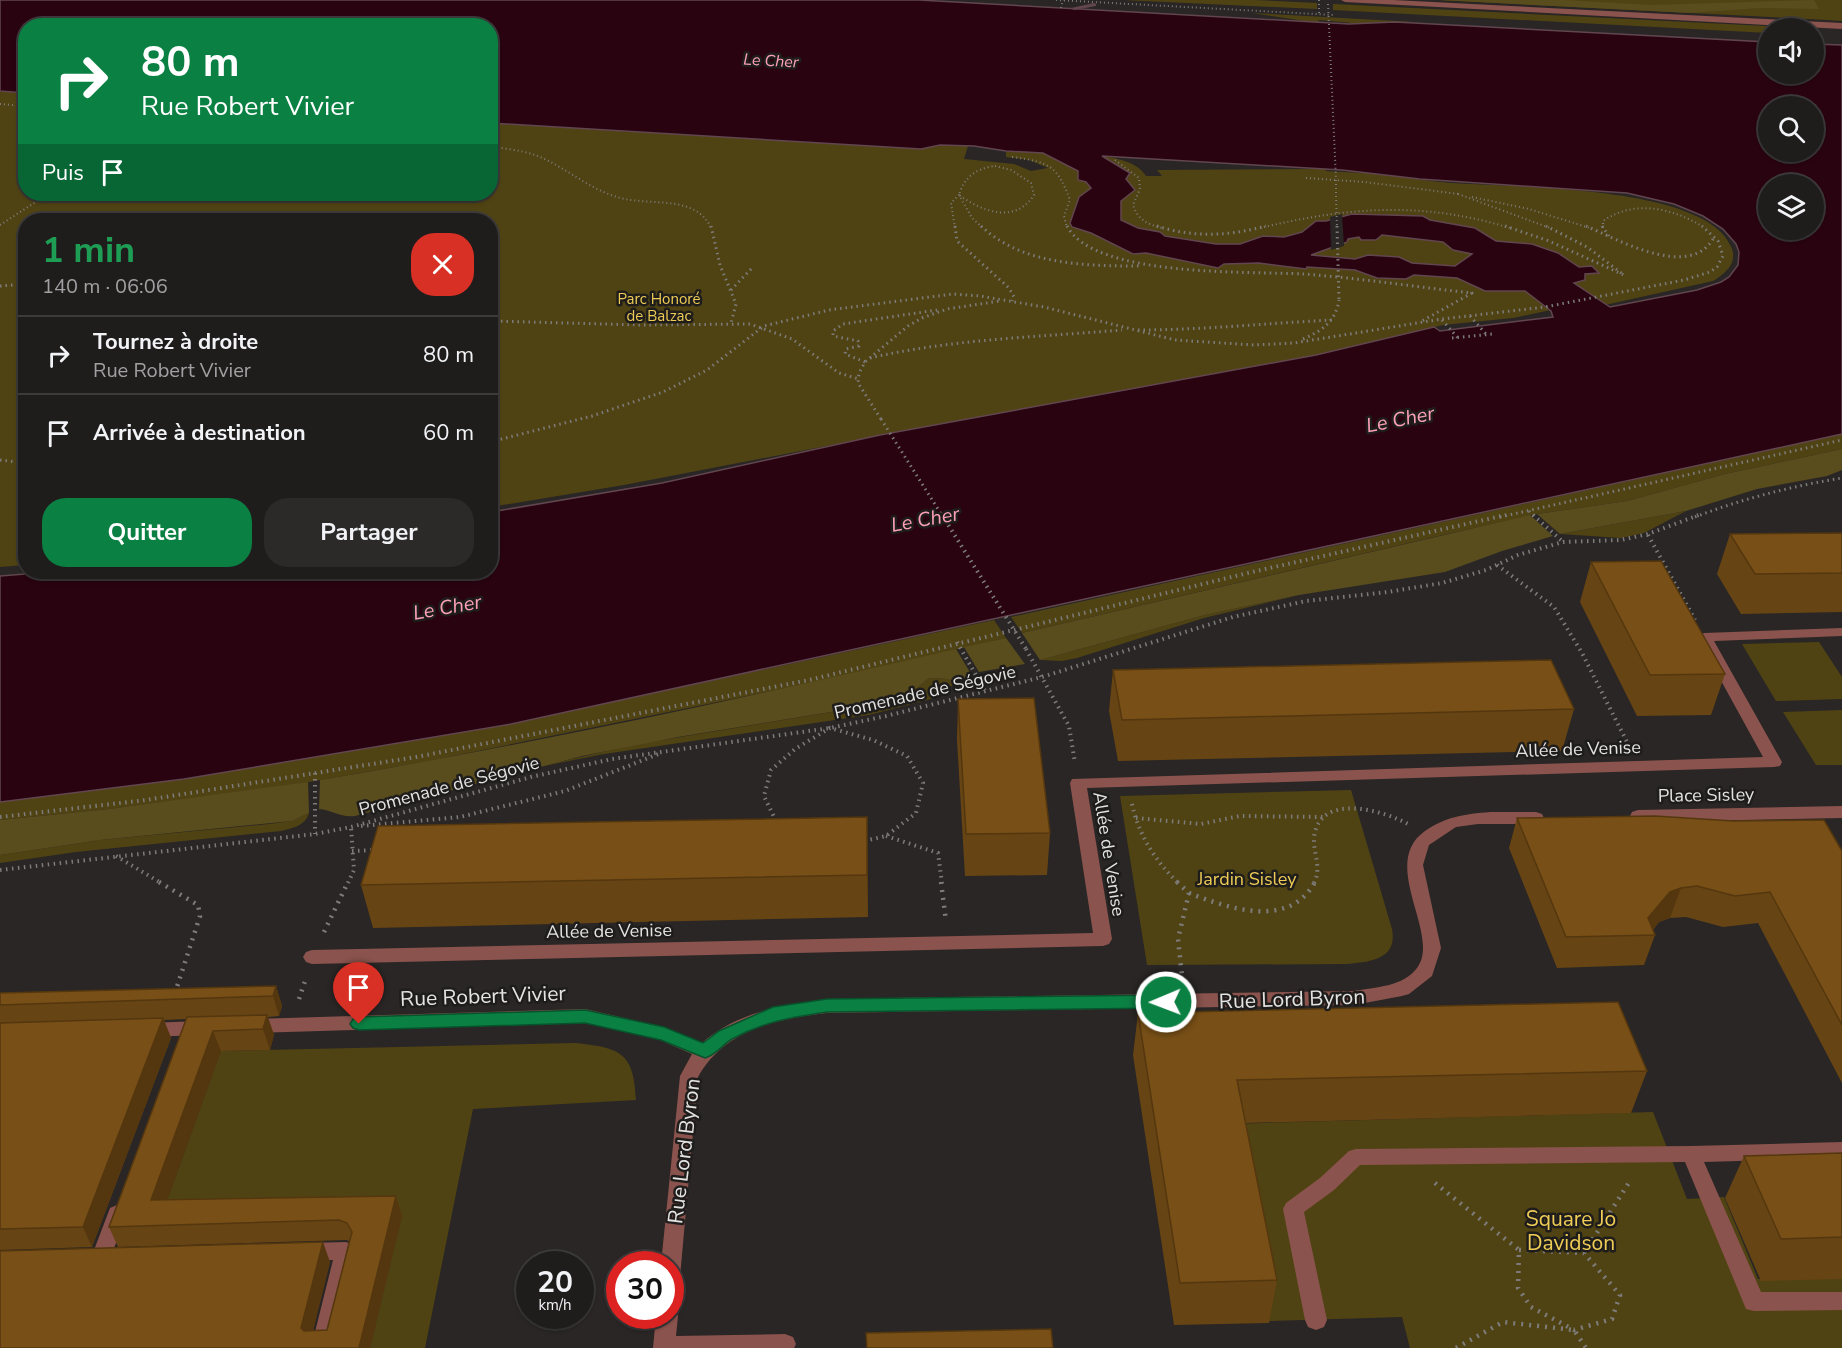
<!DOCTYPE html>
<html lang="fr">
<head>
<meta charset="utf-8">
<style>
  :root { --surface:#1f1c1c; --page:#2c2929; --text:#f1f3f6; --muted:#a1a1a3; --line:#3c3a3b; --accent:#0b8043 }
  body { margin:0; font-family:"Nunito Sans",sans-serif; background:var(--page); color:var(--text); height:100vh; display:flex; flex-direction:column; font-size:22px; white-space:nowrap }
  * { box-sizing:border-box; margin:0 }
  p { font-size:20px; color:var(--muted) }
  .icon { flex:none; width:33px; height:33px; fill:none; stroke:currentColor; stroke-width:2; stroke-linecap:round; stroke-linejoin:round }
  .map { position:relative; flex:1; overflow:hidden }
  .panel { position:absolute; left:18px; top:213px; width:480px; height:366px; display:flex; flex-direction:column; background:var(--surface); border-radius:24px; box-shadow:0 2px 4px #0004,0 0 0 2px var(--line) }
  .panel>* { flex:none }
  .top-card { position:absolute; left:18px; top:18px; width:480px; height:183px; border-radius:24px; box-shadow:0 2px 4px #0004,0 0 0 2px var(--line); background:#0b8043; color:#fff; overflow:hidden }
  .controls { position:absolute; left:1758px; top:18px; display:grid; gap:12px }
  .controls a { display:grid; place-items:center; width:66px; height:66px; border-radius:50%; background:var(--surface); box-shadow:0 2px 4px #0004,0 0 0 2px var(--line); font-size:30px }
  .speed { position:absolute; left:516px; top:1251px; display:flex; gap:12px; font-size:30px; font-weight:700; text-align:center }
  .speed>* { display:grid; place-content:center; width:78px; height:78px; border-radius:50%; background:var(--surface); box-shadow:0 2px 4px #0004,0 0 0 2px var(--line); line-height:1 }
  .speed small { font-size:15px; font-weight:400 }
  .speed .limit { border:9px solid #d22; background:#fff; color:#111 }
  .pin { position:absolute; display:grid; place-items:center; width:51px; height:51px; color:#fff; margin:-62px -26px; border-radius:50% 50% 50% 0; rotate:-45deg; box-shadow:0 0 6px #0007 }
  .pin .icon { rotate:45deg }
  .me { position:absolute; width:66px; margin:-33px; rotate:269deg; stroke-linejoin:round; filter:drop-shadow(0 0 4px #0008) }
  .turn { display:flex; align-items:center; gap:21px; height:126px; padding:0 24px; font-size:27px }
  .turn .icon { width:78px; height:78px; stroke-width:2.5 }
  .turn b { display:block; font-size:42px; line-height:51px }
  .then { display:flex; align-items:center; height:57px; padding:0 24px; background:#0003; gap:12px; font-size:22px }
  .round { display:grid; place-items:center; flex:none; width:63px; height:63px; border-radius:24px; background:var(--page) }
  .headline { display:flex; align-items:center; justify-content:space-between; height:102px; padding:0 24px }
  h1 { font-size:36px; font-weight:700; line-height:45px; color:#1e9e55 }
  .action { display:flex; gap:12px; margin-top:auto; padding:12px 24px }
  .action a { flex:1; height:69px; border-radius:24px; background:var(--accent); color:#fff; font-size:24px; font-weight:700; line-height:69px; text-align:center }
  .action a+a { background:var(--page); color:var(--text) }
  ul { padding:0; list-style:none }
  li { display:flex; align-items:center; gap:18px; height:78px; padding:0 24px; border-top:2px solid var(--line) }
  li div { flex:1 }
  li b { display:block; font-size:22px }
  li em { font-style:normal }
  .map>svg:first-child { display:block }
</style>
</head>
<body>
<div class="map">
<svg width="1842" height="1348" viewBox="0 0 1842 1348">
  <rect width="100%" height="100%" fill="#292625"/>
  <g fill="#504313">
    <polygon points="1123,0 1254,0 1317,3 1317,9"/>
    <polygon points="1439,0 1842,0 1842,21 1827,20"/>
    <polygon points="1333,4 1803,28 1768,28 1768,33 1333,10"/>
    <polygon points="1252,13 1414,22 1349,24 1352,23 1320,20 1317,21 1320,22 1311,22"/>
    <path d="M 0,91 L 25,93 L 26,194 L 490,194 L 491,123 L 921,149 L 940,145 L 968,146 L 964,159 L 1014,164 L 1031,171 L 1048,168 L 1029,160 L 1006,157 L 1006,151 C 1038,153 1131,147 1146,176 L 1162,176 L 1157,170 L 1328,169 L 1325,171 L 1362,173 L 1359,171 C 1386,174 1413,179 1440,182 C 1499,188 1709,182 1732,249 C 1737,264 1725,274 1713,281 L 1605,305 L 1597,300 L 1513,318 L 1443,325 L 1316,355 L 1070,402 L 894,433 L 624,485 L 491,507 L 490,220 L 26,220 L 25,565 L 0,567 Z"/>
    <polygon points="1842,434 1842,449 1725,474 1627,501 1537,514 1443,535 1022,633 1011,617"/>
    <polygon points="1686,511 1644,533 1621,538 1560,534"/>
    <polygon points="1299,595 1204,618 1077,658 1062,661 1040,660 1205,615"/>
    <polygon points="994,620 1006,638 806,684 429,761 292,785 109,809 0,820 0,802 184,779 511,724"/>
    <polygon points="1819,642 1842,677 1842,699 1776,701 1742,644"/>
    <polygon points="929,678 948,679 956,683 931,699 869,715 604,754 528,769 638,744 892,702 917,688"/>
    <polygon points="1842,710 1842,765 1816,765 1783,712"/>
    <path d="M 1351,790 L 1392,929 C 1398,960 1369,962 1346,964 L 1147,965 L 1120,796 Z"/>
    <path d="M 309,813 C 305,826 293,828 281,831 L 76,852 L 0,863 L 0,855 L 100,840 L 269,824 L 292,821 Z"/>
    <path d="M 576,1043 C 620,1048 634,1052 636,1100 L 473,1109 L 425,1348 L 370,1348 L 402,1216 L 160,1220 L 221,1051 Z"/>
    <polygon points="1653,1112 1687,1199 1724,1197 1758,1279 1842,1279 1842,1348 1410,1348 1402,1317 1269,1321 1230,1124"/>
  </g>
  <g fill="#594c1d">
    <polygon points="1439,0 1565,0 1651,5 1814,0 1819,9 1761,8 1691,13"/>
    <polygon points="1842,449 1842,470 1827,476 1757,489 1686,511 1560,534 1537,514 1627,501 1725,474"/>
    <polygon points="1530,515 1553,536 1502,551 1445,572 1299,595 1205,615 1040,660 1022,633"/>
    <polygon points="1006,638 1025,664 979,672 964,647"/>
    <path d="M 956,649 L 971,674 L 956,683 L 948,679 L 929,678 L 917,688 L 892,702 L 678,737 L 582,756 L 355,816 C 341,818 332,810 319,809 L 320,780 C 533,744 745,698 956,649 Z"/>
    <polygon points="308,782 309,813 292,821 100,840 0,855 0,820 109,809"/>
  </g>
  <path fill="#290310" stroke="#61464f" stroke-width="1.5" fill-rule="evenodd" d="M 0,0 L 919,0 L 1349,24 L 1395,22 L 1768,42 L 1768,74 L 1814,74 L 1814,44 L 1842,45 L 1842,434 L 511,724 L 184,779 L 0,802 L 0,576 L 51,572 L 490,572 L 491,512 L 662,483 L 880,435 L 1316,355 L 1434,327 L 1440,331 L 1553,317 L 1551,311 L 1525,291 L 1485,291 L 1457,278 L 1414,275 L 1406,279 L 1377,278 L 1355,270 L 1307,267 L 1306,269 L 1259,263 L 1224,264 L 1218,268 L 1146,253 L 1133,254 L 1091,233 L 1072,227 L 1070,223 L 1079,197 L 1091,188 L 1086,182 L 1078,180 L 1078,171 L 1043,153 L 1006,151 L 974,146 L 940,145 L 921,149 L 491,123 L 490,26 L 26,26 L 25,93 L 0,91 ZM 1768,106 L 1814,106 L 1814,152 L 1768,152 ZM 1102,156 L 1342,170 L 1420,179 L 1627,193 L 1674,204 L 1703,216 L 1723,229 L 1736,244 L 1739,252 L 1738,265 L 1729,277 L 1721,282 L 1697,290 L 1610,307 L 1574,283 L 1585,280 L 1585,274 L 1599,273 L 1592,266 L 1579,267 L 1558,253 L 1532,244 L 1496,241 L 1475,228 L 1430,220 L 1423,216 L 1352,214 L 1326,221 L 1316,221 L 1302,232 L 1284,237 L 1263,236 L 1240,244 L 1216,244 L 1165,236 L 1160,232 L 1138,228 L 1121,220 L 1121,201 L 1135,190 L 1126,179 L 1130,173 ZM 1768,184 L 1814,184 L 1814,230 L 1768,230 ZM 1382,235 L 1443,242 L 1453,250 L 1472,254 L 1455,266 L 1412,263 L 1399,257 L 1368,255 L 1355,259 L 1311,255 L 1347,242 L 1348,239 L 1359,237 L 1361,240 L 1376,240 Z"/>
  <polygon fill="#292625" points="1342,214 1344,246 1331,250 1330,217"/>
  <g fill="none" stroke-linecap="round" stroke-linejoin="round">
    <polygon fill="#61464f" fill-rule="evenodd" points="1094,3 1096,4 1096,6 1074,10 1071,8"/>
    <g stroke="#7e7c7b" stroke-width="2" stroke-dasharray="1 3" stroke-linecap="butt">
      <polyline points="1056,0 1334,15"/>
      <polyline points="1319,0 1319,15"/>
      <polyline points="1061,8 1063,0"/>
      <polyline points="0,104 26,106"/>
      <path d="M 490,146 C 504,149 521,150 535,155 C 567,167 591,192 625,199 C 654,205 697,196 711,228"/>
      <path d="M 1012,157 C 1049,162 1057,165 1070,200 L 1064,216 L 1067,228"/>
      <path d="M 1115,160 L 1139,178 L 1140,189 L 1133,205 C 1138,220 1147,224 1162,228"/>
      <path d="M 995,166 L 1011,170 L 1031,183 L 1034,195 C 1015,224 983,212 959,195 C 964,177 977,168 995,166 Z"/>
      <polyline points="1306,178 1364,182 1459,194"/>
      <polyline points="1336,180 1336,196"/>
      <polyline points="1458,194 1550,228"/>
      <polyline points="1472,197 1529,209 1590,228"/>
      <polyline points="0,225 48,194"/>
      <polyline points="955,228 951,203 959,195 972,218 983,228"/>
      <path d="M 1260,228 C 1348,207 1422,201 1510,228"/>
      <path d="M 1603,228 L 1603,221 C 1635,199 1673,208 1705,228"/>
    </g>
    <g stroke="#7e7c7b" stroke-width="3" stroke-dasharray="1.5 4" stroke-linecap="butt">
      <polyline points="711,226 720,265 736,304 731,323"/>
      <polyline points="955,226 957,241 1009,288 1014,297 1012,301"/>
      <path d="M 981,226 C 1023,266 1088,266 1142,266"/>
      <path d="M 1067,226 C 1094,278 1250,271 1303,274 C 1359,278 1416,287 1472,293 L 1422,321"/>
      <path d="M 1157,226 C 1194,238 1229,236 1266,226"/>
      <polyline points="1505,226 1549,241 1624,275 1587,247 1546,226"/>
      <path d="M 1586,226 C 1617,239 1688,280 1713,239"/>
      <polyline points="1602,226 1609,236"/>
      <polyline points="0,286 26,284"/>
      <polyline points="731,290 753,267"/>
      <polyline points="1470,316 1486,334"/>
      <polyline points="1442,320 1458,338"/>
      <polyline points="490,321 641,325 750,324 792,339 839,373 859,379"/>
      <path d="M 1138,330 C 1203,330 1268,323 1333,320"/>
      <polyline points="1452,338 1493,334"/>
      <path d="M 1303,339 C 1322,331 1336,321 1339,300"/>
      <path d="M 870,358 C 952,339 1038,337 1122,330"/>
      <polyline points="865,362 845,354 846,349 859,346 858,341 833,336 833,331 843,324 937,310"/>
      <polyline points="881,419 858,383 859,373 865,362 908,326 922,318 947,309 1000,301"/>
      <polyline points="490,442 592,416 663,392 707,370 764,326 829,310 953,294 980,296 1044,307 1175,340 1254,345 1294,343 1442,319 1545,307 1684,280 1710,272 1717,267 1723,256 1718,241 1702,226"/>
      <polyline points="0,460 26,463"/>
      <polyline points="1529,511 1535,517"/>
      <polyline points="1500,517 1842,440"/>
      <path d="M 1695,517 C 1742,499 1792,486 1842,478"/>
    </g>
    <g stroke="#7e7c7b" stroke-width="4" stroke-dasharray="1.5 4.5" stroke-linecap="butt">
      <polyline points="1533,515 1562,541"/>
      <polyline points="1648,535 1695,620"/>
      <polyline points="1497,565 1554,607 1582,653 1628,744"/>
      <polyline points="957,642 985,691"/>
      <polyline points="1026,649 1069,726 1075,763"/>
      <polyline points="315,773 315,834"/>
      <path d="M 1132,804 C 1139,836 1155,860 1178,883"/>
      <polyline points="0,817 146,800 416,757 809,680 1252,572 1506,515"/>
      <polyline points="1136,818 1201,824 1240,816 1324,817"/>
      <polyline points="776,821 764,796 771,770 795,749 830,728 873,740 907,756 923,783 916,813 886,836 864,841"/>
      <polyline points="361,826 460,817 565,791 661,753"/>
      <polyline points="886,836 938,853 942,883"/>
      <polyline points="352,851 375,850"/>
      <polyline points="116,856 161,883"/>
      <polyline points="0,870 315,834 351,827 531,777 612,759 830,728 886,716 1042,677 1233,617 1306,601 1388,592 1442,583 1486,570 1518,555 1563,542 1621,540 1648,534 1699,515"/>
      <polyline points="348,883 354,870 351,827"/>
      <path d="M 1314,883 C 1322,868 1313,853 1314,837 C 1320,791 1385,811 1410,825"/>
    </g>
    <g stroke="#7e7c7b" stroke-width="4.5" stroke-dasharray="2 6" stroke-linecap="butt">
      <polyline points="159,882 198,905 200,916 175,993"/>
      <polyline points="941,882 946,921"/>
      <polyline points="1177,882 1189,893 1178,939 1182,976"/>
      <path d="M 1189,893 C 1230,909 1289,929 1315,882"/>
      <polyline points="324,932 348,882"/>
      <polyline points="299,999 305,981"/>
      <polyline points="1435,1183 1519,1250"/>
      <polygon points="1519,1250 1584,1253 1620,1295 1612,1319 1574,1330 1531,1307 1518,1288"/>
      <polyline points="1584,1253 1630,1181"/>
      <polyline points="1456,1348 1503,1322 1574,1330 1586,1348"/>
    </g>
    <g fill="#8b534d" fill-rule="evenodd">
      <polygon points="1341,0 1393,0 1842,23 1842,29 1345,2"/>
      <polygon points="1842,628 1842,636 1714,641 1782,762 1780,766 1774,767 1087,788 1112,939 1109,944 1103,946 312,964 306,962 303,957 306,952 312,950 1093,933 1070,783 1072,779 1763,757 1697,637 1704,633"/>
      <polygon points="1842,806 1842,818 1638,822 1632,820 1630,816 1632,812 1638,810"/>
      <path d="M 1490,812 L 1536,812 L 1542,814 L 1544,818 L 1542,822 L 1536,824 L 1478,824 L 1456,827 L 1429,845 L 1423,865 L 1441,948 L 1432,976 L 1409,994 L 1402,996 L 1354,1005 L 827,1013 C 777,1019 725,1029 698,1077 L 680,1277 L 677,1284 L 670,1286 L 670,1264 L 661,1264 L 680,1076 L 692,1054 L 660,1040 L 585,1023 L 252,1033 L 245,1031 L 243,1026 L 245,1021 L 252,1019 L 585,1009 L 664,1027 L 702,1043 C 737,1012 783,1005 827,999 L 1354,991 C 1375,987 1403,987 1417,968 C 1442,935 1378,864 1425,831 C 1445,817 1465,814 1490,812 Z"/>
      <polygon points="201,1021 208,1023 210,1028 208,1033 201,1035 147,1037 140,1035 138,1030 140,1025 147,1023"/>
      <polygon points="1842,1142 1842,1158 1704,1162 1761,1292 1842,1292 1842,1310 1754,1311 1746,1309 1685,1162 1360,1165 1334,1190 1304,1212 1327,1320 1324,1327 1316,1330 1308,1327 1305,1320 1283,1209 1286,1203 1320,1178 1349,1151 1356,1149 1691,1146"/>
      <polygon points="117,1205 124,1208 127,1214 108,1264 101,1267 94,1264 91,1258 110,1208"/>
      <polygon points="346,1242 353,1245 356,1251 333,1348 311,1348 333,1260 308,1261 301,1258 298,1252 301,1246 308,1243"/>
      <polygon points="670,1308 675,1309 678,1316 676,1336 785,1334 793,1337 796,1344 794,1348 653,1348 656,1316 670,1316"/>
    </g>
    <g stroke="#7e7c7b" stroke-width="2" stroke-dasharray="1 3" stroke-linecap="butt">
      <polyline points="1328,4 1336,179"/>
      <polyline points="1336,196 1337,228"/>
    </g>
    <g stroke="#7e7c7b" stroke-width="3" stroke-dasharray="1.5 4" stroke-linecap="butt">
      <polyline points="1337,226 1339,300"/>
      <polyline points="881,419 943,517"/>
    </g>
    <polyline stroke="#7e7c7b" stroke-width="4" stroke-dasharray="1.5 4.5" stroke-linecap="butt" points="942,515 1026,649"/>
  </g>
  <g fill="#674413">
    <polygon points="1842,533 1842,612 1741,614 1717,574 1730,534"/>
    <polygon points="1591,562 1725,674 1711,715 1637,716 1580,602"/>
    <polygon points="1113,670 1574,709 1562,751 1118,761 1109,711"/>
    <polygon points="958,699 1050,833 1047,875 965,876 957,740"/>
    <polygon points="1517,818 1842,851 1842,1083 1758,923 1723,927 1686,917 1670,918 1659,922 1653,930 1655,935 1644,965 1557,968 1509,848"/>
    <polygon points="868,859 868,917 373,928 361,885"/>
    <polygon points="276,986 282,1006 279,1016 268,1017 274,1035 270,1050 221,1051 167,1200 396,1196 402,1216 370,1348 0,1348 330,1262 313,1330 327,1330 349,1241 346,1240 118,1247 109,1227 186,1019 164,1020 171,1038 92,1247 0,1250 0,993"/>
    <polygon points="1138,1013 1647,1071 1631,1113 1246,1123 1277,1280 1269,1323 1174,1325 1133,1055"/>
    <polygon points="1842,1153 1842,1279 1761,1281 1725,1198 1744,1156"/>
  </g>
  <g fill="#54370f">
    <polygon points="867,817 868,859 868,917 867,875"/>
    <polygon points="1681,888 1670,918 1659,922 1648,935 1648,918 1670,892"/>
    <polygon points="276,986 282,1006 279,1016 273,996"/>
    <polygon points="267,1015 274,1035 270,1050 263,1029"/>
    <polygon points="163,1018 171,1038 92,1247 83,1227"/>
    <polygon points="213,1031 221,1051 160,1220 151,1200"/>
    <polygon points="396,1196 402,1216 370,1348 359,1348"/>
    <polygon points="323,1242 330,1262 309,1347 301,1328"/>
  </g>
  <g fill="#784f16" stroke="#54370f" stroke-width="1.5">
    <polygon points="1842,533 1842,573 1755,574 1730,534"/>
    <polygon points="1661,561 1725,674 1650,675 1591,562"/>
    <polygon points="1551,660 1574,709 1122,720 1113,670"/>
    <polygon points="1034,698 1050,833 966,834 958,699"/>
    <polygon points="1655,816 1733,821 1824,820 1842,851 1842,1025 1770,892 1735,896 1697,886 1681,888 1670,892 1648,918 1655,935 1566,937 1517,818"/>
    <polygon points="867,817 867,875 361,885 378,826"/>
    <polygon points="276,986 273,996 0,1005 0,993"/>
    <polygon points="1618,1002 1647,1071 1237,1080 1277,1280 1180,1283 1138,1013"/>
    <polygon points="267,1015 263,1029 213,1031 151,1200 396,1196 359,1348 0,1348 0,1251 323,1242 301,1328 304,1331 327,1330 352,1232 347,1223 339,1220 109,1227 187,1017"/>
    <polygon points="163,1018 83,1227 0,1229 0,1023"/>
    <polygon points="1842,1153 1842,1237 1781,1239 1744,1156"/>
    <polygon points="1051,1329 1053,1348 867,1348 866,1333"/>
  </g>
  <path fill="#0b8043" stroke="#07532c" stroke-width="1.5" d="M 1166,995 L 1172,997 L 1175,1002 L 1172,1006 L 1166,1008 L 827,1012 C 792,1017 763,1022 732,1039 C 722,1045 716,1055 705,1058 L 661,1040 L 585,1023 L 359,1030 L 353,1028 L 350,1024 L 353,1019 L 359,1017 L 585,1010 L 664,1027 L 703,1043 L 719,1031 L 773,1007 L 827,999 Z"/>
  <g text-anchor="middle" stroke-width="5" stroke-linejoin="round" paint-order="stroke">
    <g font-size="15" fill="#ec5" stroke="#1f1d1c">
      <text x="659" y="304">Parc Honoré<tspan x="659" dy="17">de Balzac</tspan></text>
    </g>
    <g font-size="16" font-style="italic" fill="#fca0b7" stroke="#1f1d1c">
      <text transform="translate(771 60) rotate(3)" y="6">Le Cher</text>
    </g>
    <g font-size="18" fill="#e5e3e2" stroke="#1f1d1c">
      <text transform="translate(925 692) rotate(-13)" y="6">Promenade de Ségovie</text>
      <text transform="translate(1578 749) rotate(-2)" y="6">Allée de Venise</text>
      <text transform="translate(449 786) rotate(-15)" y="6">Promenade de Ségovie</text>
      <text transform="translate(1706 795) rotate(-1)" y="6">Place Sisley</text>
      <text transform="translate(1109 854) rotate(81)" y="6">Allée de Venise</text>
      <text transform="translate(609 931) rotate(-1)" y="6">Allée de Venise</text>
    </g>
    <g font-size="18" fill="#ec5" stroke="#1f1d1c">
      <text x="1247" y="885">Jardin Sisley</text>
    </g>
    <g font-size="20" font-style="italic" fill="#fca0b7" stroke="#1f1d1c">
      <text transform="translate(1400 419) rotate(-11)" y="7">Le Cher</text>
      <text transform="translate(925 519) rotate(-10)" y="7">Le Cher</text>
      <text transform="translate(447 607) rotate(-10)" y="7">Le Cher</text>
    </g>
    <g font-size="21" fill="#e5e3e2" stroke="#1f1d1c">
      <text transform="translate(483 996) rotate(-2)" y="7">Rue Robert Vivier</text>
      <text transform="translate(1292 999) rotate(-2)" y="7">Rue Lord Byron</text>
      <text transform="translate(684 1151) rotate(-83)" y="7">Rue Lord Byron</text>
    </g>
    <g font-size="21" fill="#ec5" stroke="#1f1d1c">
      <text x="1571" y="1226">Square Jo<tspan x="1571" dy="24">Davidson</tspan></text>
    </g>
  </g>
</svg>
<div class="controls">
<a><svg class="icon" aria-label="sound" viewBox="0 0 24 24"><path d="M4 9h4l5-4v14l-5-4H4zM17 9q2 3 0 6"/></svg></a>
<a><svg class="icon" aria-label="search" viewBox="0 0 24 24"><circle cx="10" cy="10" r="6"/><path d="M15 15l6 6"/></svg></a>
<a><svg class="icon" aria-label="layers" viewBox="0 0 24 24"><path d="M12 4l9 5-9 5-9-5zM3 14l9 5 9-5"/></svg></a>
</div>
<div class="speed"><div>20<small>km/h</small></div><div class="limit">30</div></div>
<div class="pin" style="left:359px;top:1024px;background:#d93025"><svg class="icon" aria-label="arrive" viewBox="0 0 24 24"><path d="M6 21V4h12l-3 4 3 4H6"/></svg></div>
<svg class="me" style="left:1166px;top:1002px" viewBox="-20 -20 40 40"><circle r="17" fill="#0b8043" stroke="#fff" stroke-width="3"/><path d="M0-11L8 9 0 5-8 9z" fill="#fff"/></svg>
<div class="top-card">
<div class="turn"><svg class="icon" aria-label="right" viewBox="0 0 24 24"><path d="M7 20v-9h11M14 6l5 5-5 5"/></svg><div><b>80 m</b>Rue Robert Vivier</div></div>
<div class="then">Puis<svg class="icon" aria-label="arrive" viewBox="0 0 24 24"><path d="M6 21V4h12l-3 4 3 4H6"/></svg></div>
</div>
<section class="panel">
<div class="headline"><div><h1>1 min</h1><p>140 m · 06:06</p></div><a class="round" style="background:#d93025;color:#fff"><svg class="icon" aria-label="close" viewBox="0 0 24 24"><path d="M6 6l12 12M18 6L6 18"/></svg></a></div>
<ul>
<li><svg class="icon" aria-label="right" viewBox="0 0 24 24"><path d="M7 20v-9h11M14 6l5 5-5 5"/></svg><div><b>Tournez à droite</b><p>Rue Robert Vivier</p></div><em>80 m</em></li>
<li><svg class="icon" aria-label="arrive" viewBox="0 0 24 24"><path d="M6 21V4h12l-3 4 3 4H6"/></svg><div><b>Arrivée à destination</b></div><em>60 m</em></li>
</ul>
<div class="action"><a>Quitter</a><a>Partager</a></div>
</section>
</div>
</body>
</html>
